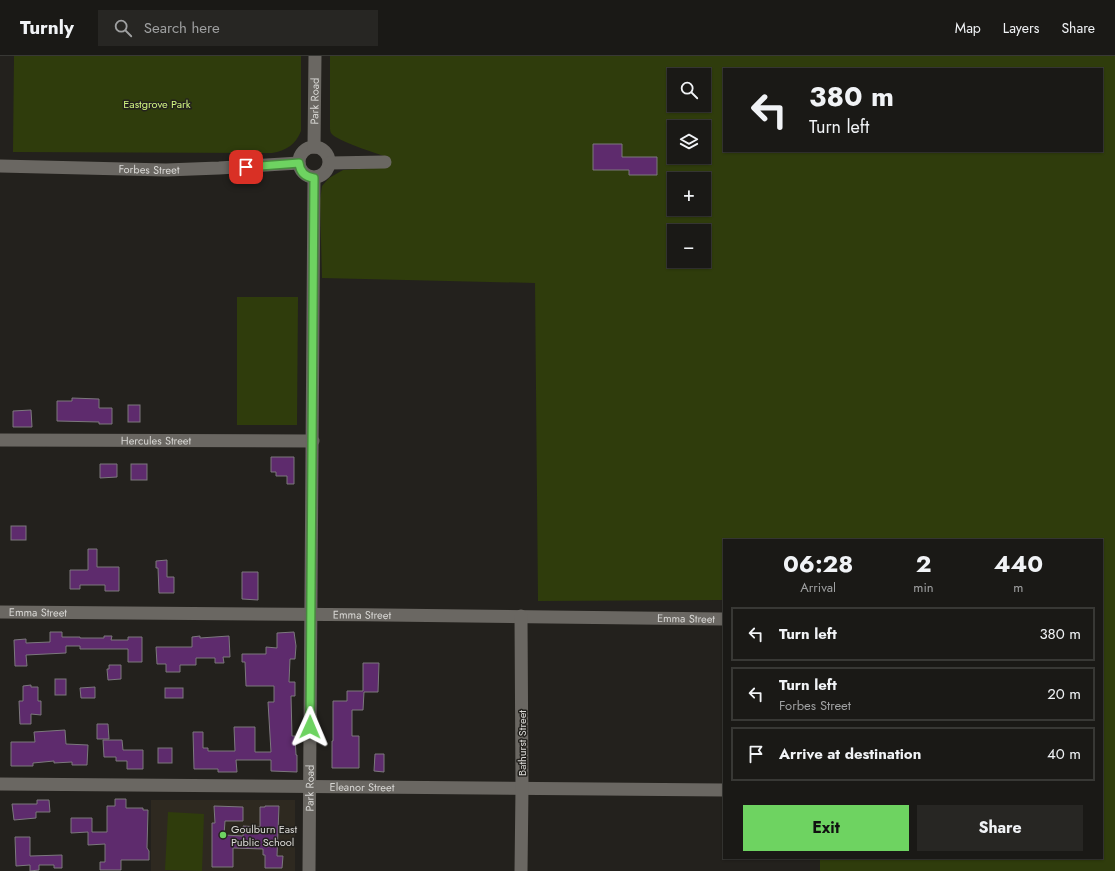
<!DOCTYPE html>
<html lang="en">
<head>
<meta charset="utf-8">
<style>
  :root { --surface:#1a1916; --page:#272623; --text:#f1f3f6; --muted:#9fa0a1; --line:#383835; --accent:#6ed361 }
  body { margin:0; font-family:Jost,sans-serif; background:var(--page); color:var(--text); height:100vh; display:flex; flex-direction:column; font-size:15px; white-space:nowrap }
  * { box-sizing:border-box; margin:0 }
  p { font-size:13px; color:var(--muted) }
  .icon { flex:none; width:22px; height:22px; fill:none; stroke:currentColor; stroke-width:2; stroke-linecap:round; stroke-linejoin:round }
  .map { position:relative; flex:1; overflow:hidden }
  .panel { position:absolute; left:723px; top:483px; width:380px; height:320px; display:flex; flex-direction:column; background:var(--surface); border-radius:0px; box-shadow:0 1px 3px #0004,0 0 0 1px var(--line) }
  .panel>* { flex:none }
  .banner { position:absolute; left:723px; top:12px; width:380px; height:84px; border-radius:0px; box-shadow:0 1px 3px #0004,0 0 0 1px var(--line); background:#1a1916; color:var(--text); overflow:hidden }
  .controls { position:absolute; left:667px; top:12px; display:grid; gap:8px }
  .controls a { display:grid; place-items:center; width:44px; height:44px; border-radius:0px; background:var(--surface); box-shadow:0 1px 3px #0004,0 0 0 1px var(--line); font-size:20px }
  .pin { position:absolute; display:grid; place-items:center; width:34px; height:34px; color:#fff; margin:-17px; border-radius:8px; box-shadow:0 2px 6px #0006 }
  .me { position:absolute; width:44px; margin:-22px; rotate:1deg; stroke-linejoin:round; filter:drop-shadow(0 0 3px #0008) }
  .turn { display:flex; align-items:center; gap:14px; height:84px; padding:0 20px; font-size:18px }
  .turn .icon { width:52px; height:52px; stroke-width:2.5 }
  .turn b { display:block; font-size:28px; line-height:34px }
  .eta { display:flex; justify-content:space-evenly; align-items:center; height:68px; text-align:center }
  .eta b { font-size:24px; font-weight:700; line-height:28px }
  .cta { display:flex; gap:8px; margin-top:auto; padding:8px 20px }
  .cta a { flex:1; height:46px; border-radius:0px; background:var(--accent); color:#111; font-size:16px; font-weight:700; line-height:46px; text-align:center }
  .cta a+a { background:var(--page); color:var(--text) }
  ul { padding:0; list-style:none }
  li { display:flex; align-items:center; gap:12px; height:54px; margin:0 8px 6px; padding:0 12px; border:2px solid var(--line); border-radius:0px }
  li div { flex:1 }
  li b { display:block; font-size:15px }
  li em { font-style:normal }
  header { display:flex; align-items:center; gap:24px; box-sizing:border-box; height:56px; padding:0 20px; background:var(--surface); border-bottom:1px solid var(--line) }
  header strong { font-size:19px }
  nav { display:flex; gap:22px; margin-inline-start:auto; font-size:14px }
  .search { width:280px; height:36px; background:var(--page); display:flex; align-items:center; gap:10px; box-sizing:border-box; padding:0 14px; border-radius:0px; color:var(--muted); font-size:15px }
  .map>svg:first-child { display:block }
</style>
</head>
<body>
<header>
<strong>Turnly</strong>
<div class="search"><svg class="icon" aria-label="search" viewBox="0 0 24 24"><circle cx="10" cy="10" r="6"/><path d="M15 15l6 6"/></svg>Search here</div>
<nav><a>Map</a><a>Layers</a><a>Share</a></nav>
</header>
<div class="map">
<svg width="1115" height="815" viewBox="0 0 1115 815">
  <rect width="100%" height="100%" fill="#23211d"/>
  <rect fill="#2e2920" x="151" y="744" width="144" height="71"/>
  <g fill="#2f3c0c" fill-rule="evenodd">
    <path d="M 14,0 L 301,0 L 301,75 C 296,88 286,95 272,97 L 13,96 Z"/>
    <path d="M 330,0 L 1115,0 L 1115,815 L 820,815 L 820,802 L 1102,802 L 1102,484 L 724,484 L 724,544 L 538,545 L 535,227 L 322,222 L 320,145 L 322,130 L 329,122 L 343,114 L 387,111 L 387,101 C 376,97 336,85 331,77 C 330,75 330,73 330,71 ZM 724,13 L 1102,13 L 1102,95 L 724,95 ZM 674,19 L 704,19 L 704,49 L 674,49 ZM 674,71 L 704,71 L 704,101 L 674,101 ZM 674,123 L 704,123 L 704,153 L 674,153 ZM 674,175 L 704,175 L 704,205 L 674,205 Z"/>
    <polygon points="237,241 298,241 297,369 237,369"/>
    <polygon points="168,756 204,758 202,815 165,814"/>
  </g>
  <g fill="#5e2b6d" stroke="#7c787d">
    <polygon points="593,88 622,88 622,101 657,101 657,119 629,119 629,114 593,114"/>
    <polygon points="72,342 99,343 99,352 112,352 112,368 99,368 99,366 57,365 57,345 72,345"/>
    <rect x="128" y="349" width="12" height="17"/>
    <polygon points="31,354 32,371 13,371 13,355"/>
    <polygon points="271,401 294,401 294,428 287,428 287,420 276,420 276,416 271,416"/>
    <polygon points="100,408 117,408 117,421 100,422"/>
    <rect x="131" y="408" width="16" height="16"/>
    <rect x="11" y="470" width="15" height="14"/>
    <polygon points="88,493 97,493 97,511 119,511 119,535 105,535 105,529 80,529 80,533 70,533 70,514 88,514"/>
    <polygon points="167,504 167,521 174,521 174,537 159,537 158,512 156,512 156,505"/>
    <polygon points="242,516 258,516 258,544 242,543"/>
    <polygon points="50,576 62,576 62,581 80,581 80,582 104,582 104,580 112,580 111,584 128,584 128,581 142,581 142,606 128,606 128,593 80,593 80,590 66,590 66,597 26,599 27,610 15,610 14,584 26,583 26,587 50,586"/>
    <polygon points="294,576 296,590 295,603 290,603 289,626 295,626 295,640 291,640 292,680 295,680 296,699 297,699 297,716 271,715 271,704 236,704 237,716 218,716 218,713 194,713 193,676 203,676 203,692 208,692 208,695 235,695 234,671 255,671 255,696 271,696 268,646 274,646 274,630 246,630 245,606 242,606 242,598 266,598 266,591 277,592 277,577"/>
    <polygon points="200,580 200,582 229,580 230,601 223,601 224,607 215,607 215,602 196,602 196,609 180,609 180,616 166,616 166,608 157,608 156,591 192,591 192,581"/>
    <polygon points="363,607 379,607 378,636 364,636 363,654 352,654 352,680 359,680 359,712 332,712 332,685 333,685 333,645 347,645 347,635 363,635"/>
    <polygon points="109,609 121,609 121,623 108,624 107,613 109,613"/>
    <rect x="55" y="623" width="11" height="16"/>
    <polygon points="31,629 31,631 38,631 38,645 41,645 41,659 31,658 31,668 20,668 19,645 23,645 23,630"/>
    <polygon points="95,631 95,642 81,642 80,632"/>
    <rect x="165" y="632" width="18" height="10"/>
    <polygon points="97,668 108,668 109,683 97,683"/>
    <polygon points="65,674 66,688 88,689 87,709 72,709 72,706 54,707 54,705 33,707 33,710 11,710 11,686 35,686 34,676"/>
    <polygon points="103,684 122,684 123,694 143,694 143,713 127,713 127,705 116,705 116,701 104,701"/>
    <rect x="158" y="692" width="14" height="15"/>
    <polygon points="375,698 384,698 384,716 374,715"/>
    <polygon points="115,743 126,743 126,752 143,752 143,754 148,754 147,792 149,795 149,804 121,804 121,814 100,814 100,806 105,806 105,788 88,789 88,776 71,777 71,762 92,762 92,776 107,776 107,750 115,750"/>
    <polygon points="37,744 49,744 50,756 36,756 36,762 14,764 12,748 37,748"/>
    <polygon points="214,750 243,751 243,765 225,765 224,779 243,780 243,770 260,771 260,751 265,751 265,750 279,750 277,800 283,800 282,812 265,812 265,799 263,799 263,793 233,792 233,811 212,811 212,767 215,767"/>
    <polygon points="15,781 30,781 30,800 62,799 62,812 54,812 54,809 39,809 39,814 30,815 30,809 16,810"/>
  </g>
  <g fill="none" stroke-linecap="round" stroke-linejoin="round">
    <g stroke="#6a6762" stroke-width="13">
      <circle cx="314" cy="106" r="15"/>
      <path id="s1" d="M 314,91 L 315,0"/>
      <polyline points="330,107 385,106"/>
      <path id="s2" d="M 0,110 L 166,114 L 219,112 L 299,107"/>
      <path id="s3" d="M 0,384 L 313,385"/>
      <path id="s4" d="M 0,556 C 241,558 483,559 724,563"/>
      <path id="s5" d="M 0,728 L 724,734"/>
      <path id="s6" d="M 309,815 L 314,122"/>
      <polyline points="521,815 522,732 521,560"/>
    </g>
  </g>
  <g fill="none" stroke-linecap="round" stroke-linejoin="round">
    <g stroke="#48893f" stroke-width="10">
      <path id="route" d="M 246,111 L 299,107 C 300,116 305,121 314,122 L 310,671"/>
    </g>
    <use href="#route" stroke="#6ed361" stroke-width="7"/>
  </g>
  <circle fill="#6ed361" stroke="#23211d" stroke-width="1.5" cx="223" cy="779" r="4"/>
  <g text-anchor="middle" stroke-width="3" stroke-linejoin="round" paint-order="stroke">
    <g font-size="11" fill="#d9d8d5" stroke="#23211d">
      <text dy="4" stroke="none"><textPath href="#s1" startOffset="46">Park Road</textPath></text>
      <text dy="4" stroke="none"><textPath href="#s2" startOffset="149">Forbes Street</textPath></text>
      <text dy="4" stroke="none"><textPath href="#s3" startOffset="156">Hercules Street</textPath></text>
      <text dy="4" stroke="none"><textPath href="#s4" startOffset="38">Emma Street</textPath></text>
      <text dy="4" stroke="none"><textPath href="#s4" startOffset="362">Emma Street</textPath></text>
      <text dy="4" stroke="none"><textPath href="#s4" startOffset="686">Emma Street</textPath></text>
      <text transform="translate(522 687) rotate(-90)" y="4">Bathurst Street</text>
      <text dy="4" stroke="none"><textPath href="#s5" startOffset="362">Eleanor Street</textPath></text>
      <text dy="4" stroke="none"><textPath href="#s6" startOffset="83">Park Road</textPath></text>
    </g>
    <g font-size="11" fill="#cff37f" stroke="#23211d">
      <text x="157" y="52">Eastgrove Park</text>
    </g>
    <g font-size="11" fill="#d9d8d5" stroke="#23211d" text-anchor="start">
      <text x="231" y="777">Goulburn East<tspan x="231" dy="13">Public School</tspan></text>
    </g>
  </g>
</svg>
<div class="controls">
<a><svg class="icon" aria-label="search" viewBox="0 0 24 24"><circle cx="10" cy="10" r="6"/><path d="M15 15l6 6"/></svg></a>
<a><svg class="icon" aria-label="layers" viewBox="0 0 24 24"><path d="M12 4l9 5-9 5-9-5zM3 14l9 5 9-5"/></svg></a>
<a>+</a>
<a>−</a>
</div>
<div class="pin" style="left:246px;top:111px;background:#d93025"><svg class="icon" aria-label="arrive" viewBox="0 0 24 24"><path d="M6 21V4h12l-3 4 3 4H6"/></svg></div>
<svg class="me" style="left:310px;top:671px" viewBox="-20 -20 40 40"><path d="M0-17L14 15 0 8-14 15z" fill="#6ed361" stroke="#fff" stroke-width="4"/></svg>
<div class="banner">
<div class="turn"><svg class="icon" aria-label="left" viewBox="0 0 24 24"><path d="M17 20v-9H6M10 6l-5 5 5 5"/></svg><div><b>380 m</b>Turn left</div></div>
</div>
<section class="panel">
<div class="eta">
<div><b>06:28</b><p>Arrival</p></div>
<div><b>2</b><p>min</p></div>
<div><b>440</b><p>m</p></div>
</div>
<ul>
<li><svg class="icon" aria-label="left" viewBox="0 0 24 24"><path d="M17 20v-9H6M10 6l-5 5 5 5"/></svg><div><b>Turn left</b></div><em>380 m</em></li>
<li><svg class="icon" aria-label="left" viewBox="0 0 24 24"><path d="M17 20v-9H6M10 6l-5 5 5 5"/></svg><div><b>Turn left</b><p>Forbes Street</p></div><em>20 m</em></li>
<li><svg class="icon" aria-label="arrive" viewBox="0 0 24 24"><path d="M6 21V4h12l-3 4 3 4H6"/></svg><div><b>Arrive at destination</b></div><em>40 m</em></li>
</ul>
<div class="cta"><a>Exit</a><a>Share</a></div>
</section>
</div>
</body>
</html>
